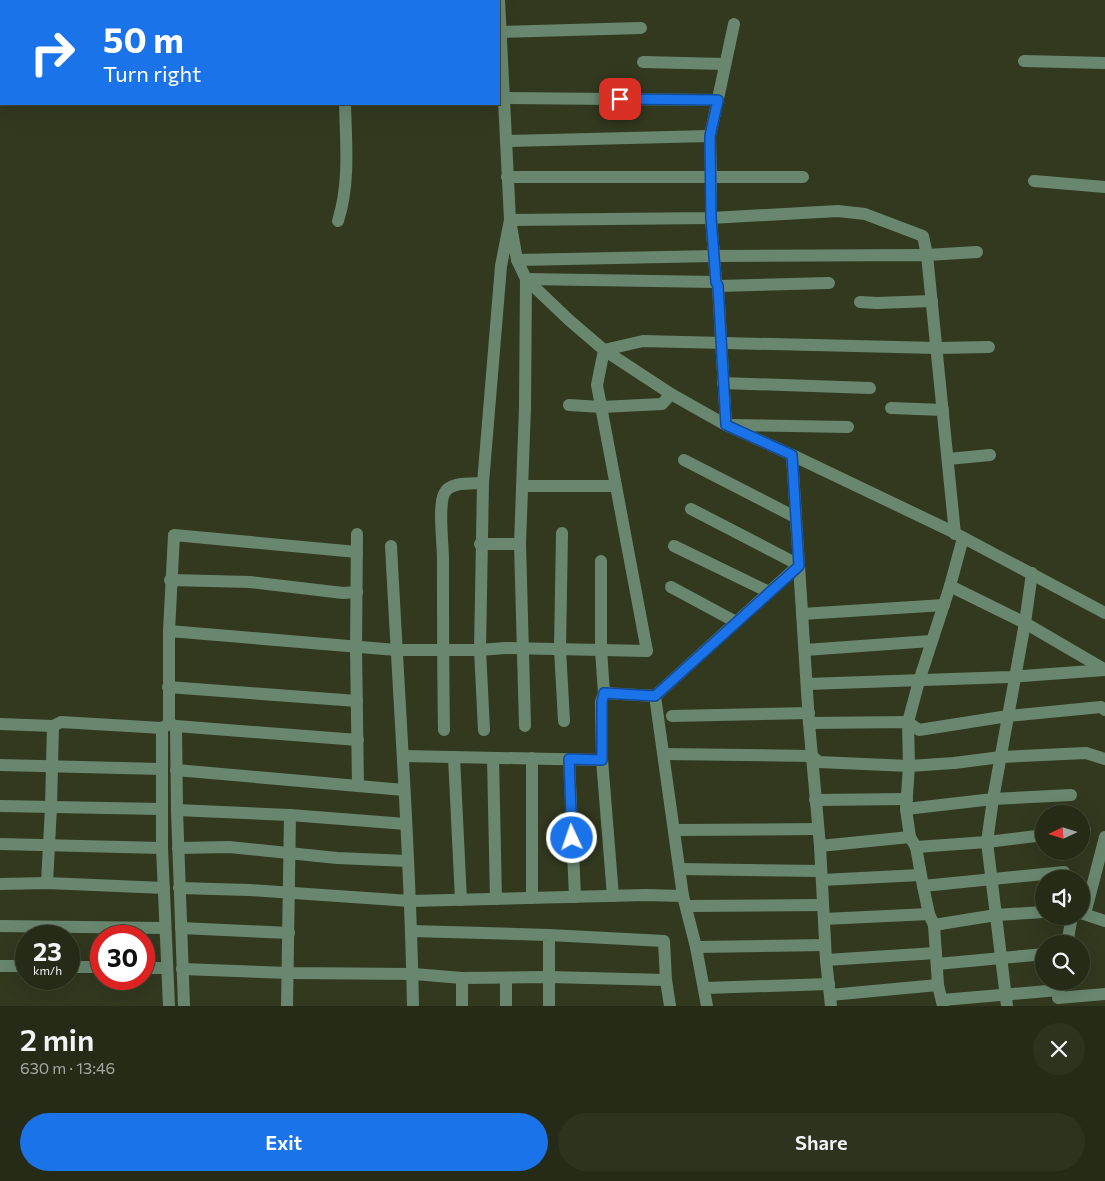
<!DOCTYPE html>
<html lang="en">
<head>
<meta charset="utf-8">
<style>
  :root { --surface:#262b17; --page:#2e3320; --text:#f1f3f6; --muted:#a4a7a1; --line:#424736; --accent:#1a73e8 }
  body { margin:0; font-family:Commissioner,sans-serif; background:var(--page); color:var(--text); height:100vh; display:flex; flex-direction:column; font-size:19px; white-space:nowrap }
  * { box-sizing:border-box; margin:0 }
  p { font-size:16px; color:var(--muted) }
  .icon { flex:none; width:28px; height:28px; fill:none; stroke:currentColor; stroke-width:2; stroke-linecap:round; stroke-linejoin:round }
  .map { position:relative; height:1006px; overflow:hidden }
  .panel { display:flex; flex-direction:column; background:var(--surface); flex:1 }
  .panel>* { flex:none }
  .top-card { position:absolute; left:0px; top:0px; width:500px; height:105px; box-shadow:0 5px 20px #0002,0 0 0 1px var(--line); background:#1a73e8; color:#fff; overflow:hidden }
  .needle { width:32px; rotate:266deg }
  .fabs { position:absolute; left:1035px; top:805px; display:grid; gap:10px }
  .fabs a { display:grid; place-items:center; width:55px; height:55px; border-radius:50%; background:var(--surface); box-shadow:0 5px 20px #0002,0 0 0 1px var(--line); font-size:25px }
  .speed { position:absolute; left:15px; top:925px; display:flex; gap:10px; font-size:25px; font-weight:700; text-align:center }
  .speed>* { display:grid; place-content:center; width:65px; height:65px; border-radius:50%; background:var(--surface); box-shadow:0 5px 20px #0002,0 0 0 1px var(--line); line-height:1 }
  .speed small { font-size:12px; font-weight:400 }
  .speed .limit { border:8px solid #d22; background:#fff; color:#111 }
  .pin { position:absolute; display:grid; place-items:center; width:42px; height:42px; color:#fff; margin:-21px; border-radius:10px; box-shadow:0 2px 8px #0006 }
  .me { position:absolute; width:55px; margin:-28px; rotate:357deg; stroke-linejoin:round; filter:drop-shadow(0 0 4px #0008) }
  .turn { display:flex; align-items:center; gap:18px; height:105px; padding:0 20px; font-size:22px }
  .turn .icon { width:65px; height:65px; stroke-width:2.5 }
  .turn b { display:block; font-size:35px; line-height:42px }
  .round { display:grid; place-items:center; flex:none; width:52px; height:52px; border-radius:26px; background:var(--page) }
  .summary { display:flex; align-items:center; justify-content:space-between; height:85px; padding:0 20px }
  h1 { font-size:30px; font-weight:600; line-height:38px }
  .action { display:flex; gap:10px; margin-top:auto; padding:10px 20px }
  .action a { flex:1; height:58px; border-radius:30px; background:var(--accent); color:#fff; font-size:20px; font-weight:600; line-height:58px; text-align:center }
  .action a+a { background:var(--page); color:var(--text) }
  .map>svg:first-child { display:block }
</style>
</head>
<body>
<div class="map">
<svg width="1105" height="1006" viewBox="0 0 1105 1006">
  <rect width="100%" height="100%" fill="#32391f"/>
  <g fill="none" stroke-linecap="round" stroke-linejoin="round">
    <g stroke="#69876f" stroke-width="12">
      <polyline points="343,0 343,1"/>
      <polyline points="499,0 510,220 517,260 526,279 569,320 604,350 597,385 647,651 505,648 480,650 483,483 501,266 510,220"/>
      <polyline points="500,32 641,28"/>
      <polyline points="1024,61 1105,63"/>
      <polyline points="643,62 725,64"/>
      <polyline points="504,98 718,100"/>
      <polyline points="506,141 710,136"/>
      <polyline points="507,177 711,177 710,136 734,24"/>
      <polyline points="1034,181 1105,187"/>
      <polyline points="510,220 711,218 838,211 865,214 923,236 927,255 977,252"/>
      <path d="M 338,221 C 350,183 346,143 345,104"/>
      <polyline points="517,260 714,256 927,255 955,534"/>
      <polyline points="718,286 829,283"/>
      <polyline points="860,302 877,303 932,301"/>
      <polyline points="723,383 870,388"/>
      <polyline points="569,405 601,407 662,404 671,394"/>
      <polyline points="891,408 943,410"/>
      <polyline points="726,425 718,286 716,282 711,218 711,177 803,177"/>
      <polyline points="731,425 848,427"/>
      <polyline points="792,455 726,425 671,394 604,350 643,341 937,348 989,347"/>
      <polyline points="948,459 990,455"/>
      <polyline points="684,460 795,517"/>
      <polyline points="522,486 615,486"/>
      <polyline points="562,533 560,649 564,721"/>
      <polyline points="357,534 356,648 358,786 404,790"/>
      <polyline points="480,544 520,544 525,407 526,279 716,282"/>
      <polyline points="520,544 525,726"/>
      <path d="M 391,546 C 399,700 410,853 413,1006"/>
      <polyline points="674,546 769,592"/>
      <polyline points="601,561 601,650 604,693 601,702 602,760 613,896"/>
      <polyline points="170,580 250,582 343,593 357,592"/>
      <polyline points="950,586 1025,623 1104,669"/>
      <polyline points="671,587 736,622"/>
      <polyline points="802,614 944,605"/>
      <polyline points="169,631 396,650 480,650 484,730"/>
      <polyline points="805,650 931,641"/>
      <polyline points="807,684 1010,677 1105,670"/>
      <polyline points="168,687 357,701"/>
      <polyline points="604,693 655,696 799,565 691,509"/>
      <polyline points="655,696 683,896"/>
      <polyline points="672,716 809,713"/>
      <polyline points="809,723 908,722 919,730 1008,716 1101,707 1105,710"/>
      <polyline points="0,724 53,726 61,722 162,728 169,724 176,726 358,740"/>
      <polyline points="169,724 169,631 174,535 357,552"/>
      <polyline points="176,726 177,810 184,1006"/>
      <polyline points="162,728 162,848 169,1006"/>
      <path d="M 444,730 C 443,673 443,616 443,559 C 443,543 438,507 444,494 C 449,481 472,484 483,483"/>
      <polyline points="664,754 812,756 819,762 909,766 954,763 1001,757 1086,753 1105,759"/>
      <polyline points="404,756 602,760"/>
      <polyline points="454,757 461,900"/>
      <polyline points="493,758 496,899"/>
      <polyline points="569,759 575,897"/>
      <polyline points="0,765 161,769"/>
      <polyline points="176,770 358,786"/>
      <polyline points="815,800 907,799"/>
      <polyline points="0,806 161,809"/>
      <polyline points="906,809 993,799 1071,795"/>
      <polyline points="177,810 290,815 406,824"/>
      <polyline points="675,830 818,829"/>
      <polyline points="1081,831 1085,830"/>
      <polyline points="0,844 162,848"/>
      <polyline points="820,846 910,837"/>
      <polyline points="916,847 987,842 1044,835"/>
      <polyline points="178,848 229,847 337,858 408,861"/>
      <polyline points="680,869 821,871"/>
      <polyline points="822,880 920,875"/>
      <polyline points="47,883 51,807 53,726"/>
      <polyline points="0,884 47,883 164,888"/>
      <polyline points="923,886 1064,872"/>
      <polyline points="179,888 249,890 410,901 646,895 683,896 696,947 707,1006"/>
      <polyline points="532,898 532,758"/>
      <polyline points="687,906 822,905"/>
      <polyline points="1081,913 1105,921"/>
      <polyline points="1085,914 1105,837"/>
      <polyline points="824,919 929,914"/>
      <polyline points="934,925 996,915 1044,912"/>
      <polyline points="0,926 165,928"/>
      <polyline points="181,928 289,933"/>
      <polyline points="411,931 549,935 549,1006"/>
      <polyline points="549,935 664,941 666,980 670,1006"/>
      <polyline points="1067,944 1072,916"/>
      <polyline points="696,947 825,945"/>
      <polyline points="826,960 936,953"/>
      <polyline points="937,964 1044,954"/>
      <polyline points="0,966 26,966"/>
      <polyline points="69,967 101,967"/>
      <polyline points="144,968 166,968"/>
      <polyline points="182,969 288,973 414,974 462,978 549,977 666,980"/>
      <polyline points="506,978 506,1006"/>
      <polyline points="705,988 829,984"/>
      <polyline points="830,995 938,985"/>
      <polyline points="1058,998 1105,994"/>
      <polyline points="942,1000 1059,990"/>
      <polyline points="287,1006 290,815"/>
      <polyline points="462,1006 462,978"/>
      <polyline points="831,1006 826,960 820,846 809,723 792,455 949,530 1105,613"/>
      <polyline points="943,1006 938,985 934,925 929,914 923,886 916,847 910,837 906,809 909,766 908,722 919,681 950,586 963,538"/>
      <polyline points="1007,1006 987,842 993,799 1025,623 1032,573"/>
    </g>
  </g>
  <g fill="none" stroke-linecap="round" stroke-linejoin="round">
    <g stroke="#114b97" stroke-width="12">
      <polyline id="route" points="572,838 569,759 602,760 602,702 604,693 655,696 799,566 792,455 726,425 718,286 716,282 711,218 710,136 718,100 620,99"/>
    </g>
    <use href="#route" stroke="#1a73e8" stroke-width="9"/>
  </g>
</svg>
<div class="fabs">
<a><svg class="needle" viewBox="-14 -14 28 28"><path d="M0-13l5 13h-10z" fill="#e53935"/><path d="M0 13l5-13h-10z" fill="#a4a7a1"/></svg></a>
<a><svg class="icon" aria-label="sound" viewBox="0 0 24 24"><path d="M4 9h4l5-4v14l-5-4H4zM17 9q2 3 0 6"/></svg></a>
<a><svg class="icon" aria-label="search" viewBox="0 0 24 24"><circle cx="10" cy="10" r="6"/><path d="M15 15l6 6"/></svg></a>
</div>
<div class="speed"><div>23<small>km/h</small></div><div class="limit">30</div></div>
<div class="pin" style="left:620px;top:99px;background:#d93025"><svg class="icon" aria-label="arrive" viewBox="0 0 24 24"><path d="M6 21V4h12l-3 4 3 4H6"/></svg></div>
<svg class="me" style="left:572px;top:838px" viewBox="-20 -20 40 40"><circle r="17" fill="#1a73e8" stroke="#fff" stroke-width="3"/><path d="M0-11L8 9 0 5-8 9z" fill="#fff"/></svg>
<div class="top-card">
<div class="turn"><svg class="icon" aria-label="right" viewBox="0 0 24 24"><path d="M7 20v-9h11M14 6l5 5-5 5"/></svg><div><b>50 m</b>Turn right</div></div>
</div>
</div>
<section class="panel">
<div class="summary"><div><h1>2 min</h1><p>630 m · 13:46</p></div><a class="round"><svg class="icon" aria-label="close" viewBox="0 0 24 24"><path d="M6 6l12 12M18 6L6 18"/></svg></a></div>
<div class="action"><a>Exit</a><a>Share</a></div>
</section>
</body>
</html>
